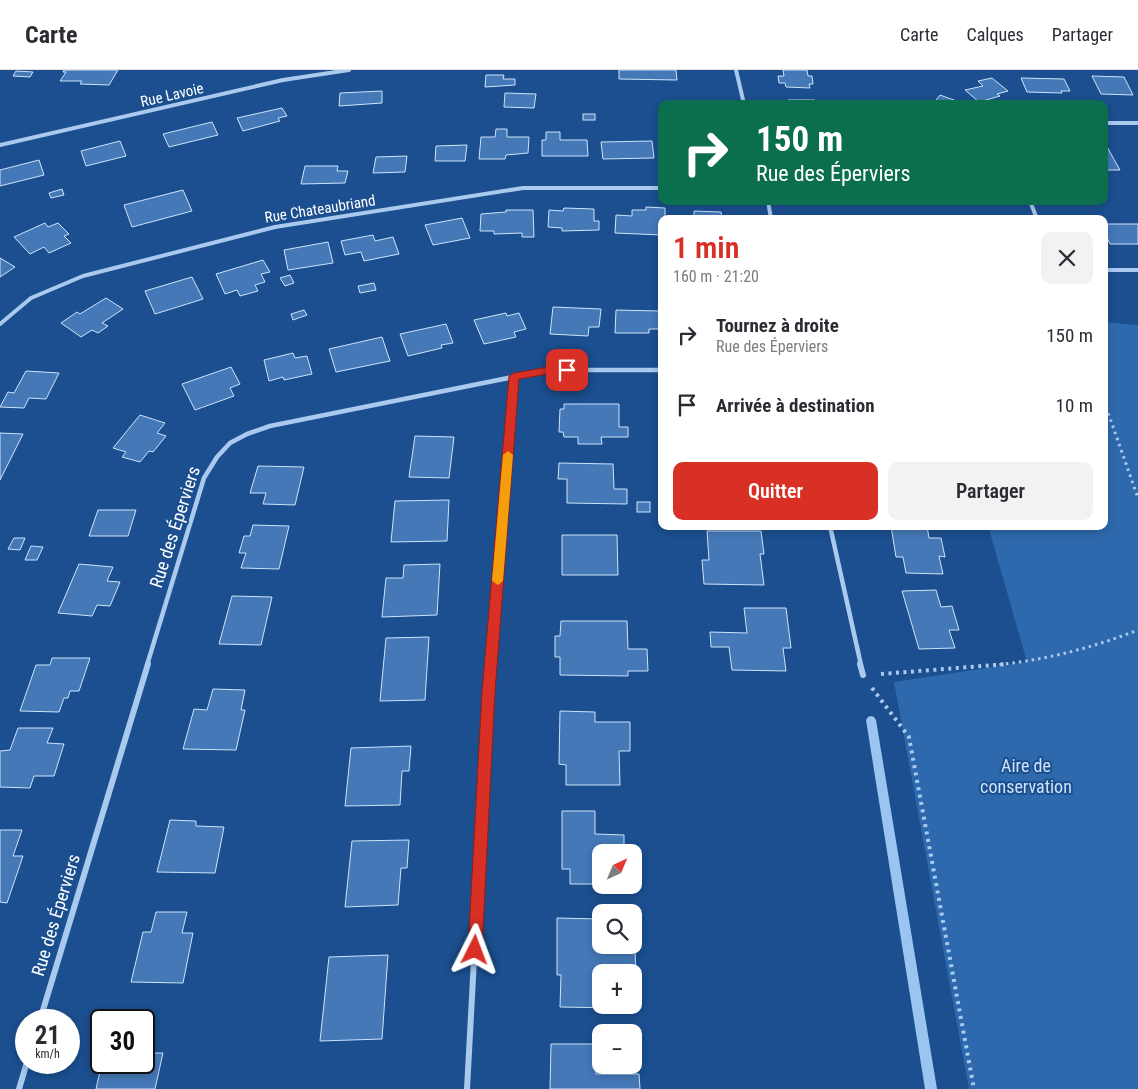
<!DOCTYPE html>
<html lang="fr">
<head>
<meta charset="utf-8">
<style>
  :root { --surface:#fff; --page:#f2f2f3; --text:#2b2b33; --muted:#7c7c81; --line:#e1e1e2; --accent:#d93025 }
  body { margin:0; font-family:"Roboto Condensed",sans-serif; background:var(--page); color:var(--text); height:100vh; display:flex; flex-direction:column; font-size:19px; white-space:nowrap }
  * { box-sizing:border-box; margin:0 }
  p { font-size:16px; color:var(--muted) }
  .icon { flex:none; width:28px; height:28px; fill:none; stroke:currentColor; stroke-width:2; stroke-linecap:round; stroke-linejoin:round }
  .map { position:relative; flex:1; overflow:hidden }
  .side { position:absolute; left:658px; top:145px; width:450px; height:315px; display:flex; flex-direction:column; background:var(--surface); border-radius:10px; box-shadow:0 2px 8px #0003 }
  .side>* { flex:none }
  .top-card { position:absolute; left:658px; top:30px; width:450px; height:105px; border-radius:10px; box-shadow:0 2px 8px #0003; background:#0b6e4f; color:#fff; overflow:hidden }
  .needle { width:32px; rotate:44deg }
  .fabs { position:absolute; left:592px; top:774px; display:grid; gap:10px }
  .fabs a { display:grid; place-items:center; width:50px; height:50px; border-radius:10px; background:var(--surface); box-shadow:0 2px 8px #0003; font-size:25px }
  .speed { position:absolute; left:15px; top:939px; display:flex; gap:10px; font-size:25px; font-weight:700; text-align:center }
  .speed>* { display:grid; place-content:center; width:65px; height:65px; border-radius:50%; background:var(--surface); box-shadow:0 2px 8px #0003; line-height:1 }
  .speed small { font-size:12px; font-weight:400 }
  .speed .limit { border:2px solid #111; border-radius:8px; background:#fff; color:#111 }
  .pin { position:absolute; display:grid; place-items:center; width:42px; height:42px; color:#fff; margin:-21px; border-radius:10px; box-shadow:0 2px 8px #0006 }
  .me { position:absolute; width:55px; margin:-28px; rotate:3deg; stroke-linejoin:round; filter:drop-shadow(0 0 4px #0008) }
  .turn { display:flex; align-items:center; gap:18px; height:105px; padding:0 15px; font-size:22px }
  .turn .icon { width:65px; height:65px; stroke-width:2.5 }
  .turn b { display:block; font-size:35px; line-height:42px }
  .round { display:grid; place-items:center; flex:none; width:52px; height:52px; border-radius:10px; background:var(--page) }
  .summary { display:flex; align-items:center; justify-content:space-between; height:85px; padding:0 15px }
  h1 { font-size:30px; font-weight:600; line-height:38px; color:var(--accent) }
  .cta { display:flex; gap:10px; margin-top:auto; padding:10px 15px }
  .cta a { flex:1; height:58px; border-radius:10px; background:var(--accent); color:#fff; font-size:20px; font-weight:600; line-height:58px; text-align:center }
  .cta a+a { background:var(--page); color:var(--text) }
  ul { padding:0; list-style:none }
  li { display:flex; align-items:center; gap:15px; height:70px; padding:0 15px }
  li div { flex:1 }
  li b { display:block; font-size:19px }
  li em { font-style:normal }
  header { display:flex; align-items:center; gap:30px; box-sizing:border-box; height:70px; padding:0 25px; background:var(--surface); border-bottom:1px solid var(--line) }
  header strong { font-size:24px }
  nav { display:flex; gap:28px; margin-inline-start:auto; font-size:18px }
  .map>svg:first-child { display:block }
</style>
</head>
<body>
<header>
<strong>Carte</strong>
<nav><a>Carte</a><a>Calques</a><a>Partager</a></nav>
</header>
<div class="map">
<svg width="1138" height="1019" viewBox="0 0 1138 1019">
  <rect width="100%" height="100%" fill="#1b4f8f"/>
  <polygon fill="#2e69ad" points="1104,252 1138,255 1138,1019 969,1019 894,612 1027,592 988,456 1104,456"/>
  <g fill="none" stroke-linecap="round" stroke-linejoin="round">
    <polygon fill="#9cc4f0" fill-rule="evenodd" points="871,646 874,647 876,650 937,1019 925,1019 866,650 868,647"/>
  </g>
  <g fill="#4478b7" stroke="#cfe3fa">
    <polygon points="64,0 118,0 109,15 80,14 82,11 60,11 66,2 63,2"/>
    <polygon points="619,0 676,0 677,10 619,9"/>
    <polygon points="783,0 807,0 808,6 812,6 813,14 809,14 810,18 786,17 785,13 779,13 778,6 784,6"/>
    <polygon points="16,1 33,2 30,7 13,6"/>
    <polygon points="486,5 504,5 503,9 515,9 515,15 485,17"/>
    <polygon points="1092,6 1124,7 1133,25 1101,24"/>
    <polygon points="992,8 1008,21 997,24 1000,26 979,32 965,20 983,16 978,11"/>
    <polygon points="1021,8 1064,9 1070,21 1061,21 1062,23 1027,22"/>
    <polygon points="382,21 382,33 339,36 340,23"/>
    <polygon points="505,23 536,24 534,38 504,37"/>
    <polygon points="940,25 965,34 933,34"/>
    <polygon points="788,30 815,30 816,34 789,34"/>
    <polygon points="282,38 287,46 278,48 280,51 243,61 237,48"/>
    <rect x="583" y="44" width="12" height="6"/>
    <polygon points="212,52 218,65 169,77 163,64"/>
    <polygon points="496,59 507,59 507,67 529,67 528,83 506,85 505,89 479,89 481,67 495,67"/>
    <polygon points="546,62 560,62 560,70 587,70 588,86 542,86 542,70 546,70"/>
    <polygon points="120,71 126,86 86,96 81,81"/>
    <polygon points="652,71 654,88 603,89 601,72"/>
    <polygon points="467,75 465,91 435,91 436,76"/>
    <polygon points="1104,75 1106,75 1120,100 1104,100"/>
    <polygon points="407,86 405,102 373,103 376,87"/>
    <polygon points="39,90 44,105 0,116 0,100"/>
    <polygon points="305,96 338,96 337,101 348,101 345,113 301,114"/>
    <polygon points="62,119 64,125 51,128 49,123"/>
    <polygon points="183,120 192,141 132,157 124,135"/>
    <polygon points="646,137 665,138 665,149 661,149 661,165 615,163 616,145 632,146 632,140 646,140"/>
    <polygon points="564,138 594,139 594,151 599,151 599,160 562,161 562,158 548,157 549,140 563,141"/>
    <polygon points="506,140 533,140 534,167 522,167 522,163 494,164 494,161 480,161 481,144 506,142"/>
    <polygon points="694,141 721,142 722,149 694,149"/>
    <polygon points="462,148 470,168 433,175 425,155"/>
    <polygon points="45,153 48,157 58,153 69,164 64,166 71,173 49,183 44,177 30,184 14,167"/>
    <polygon points="1104,154 1138,154 1138,174 1110,174 1104,161"/>
    <polygon points="373,165 375,171 393,167 399,184 364,191 361,182 345,185 341,171"/>
    <polygon points="328,172 333,193 288,200 284,180"/>
    <polygon points="0,188 15,197 0,207"/>
    <polygon points="263,190 270,202 261,204 265,212 255,215 258,221 240,226 237,220 225,224 216,204"/>
    <polygon points="290,205 294,213 285,216 280,208"/>
    <polygon points="192,207 203,229 155,244 145,221"/>
    <polygon points="374,213 376,220 360,223 358,216"/>
    <polygon points="106,228 123,239 102,253 108,256 98,263 92,260 81,267 61,253 77,242 80,244"/>
    <polygon points="553,237 601,239 599,257 589,257 588,266 550,264"/>
    <polygon points="304,240 307,245 293,250 291,244"/>
    <polygon points="616,240 660,241 661,259 649,259 649,263 615,263"/>
    <polygon points="506,243 507,246 519,243 526,259 514,262 516,267 484,274 474,250"/>
    <polygon points="446,254 453,273 441,275 442,278 408,286 400,264"/>
    <polygon points="382,267 390,291 336,302 329,279"/>
    <polygon points="293,283 295,288 307,286 312,304 284,310 283,307 269,311 264,290"/>
    <polygon points="231,297 240,314 230,318 234,326 195,340 182,314"/>
    <polygon points="26,301 59,303 46,329 29,328 24,338 0,337 8,322 14,323"/>
    <polygon points="564,334 619,334 619,357 628,357 628,367 601,367 602,374 578,374 578,367 564,367 563,362 559,362 560,339 564,339"/>
    <polygon points="140,345 165,353 157,363 166,366 153,382 149,381 140,392 122,387 126,382 113,378"/>
    <polygon points="0,363 23,364 0,410"/>
    <polygon points="415,366 454,367 449,408 409,407"/>
    <polygon points="559,393 613,394 614,419 627,419 627,434 567,433 567,409 558,409"/>
    <polygon points="258,396 304,397 295,435 263,434 266,423 250,423"/>
    <polygon points="449,430 447,471 391,472 395,431"/>
    <rect x="637" y="432" width="13" height="10"/>
    <polygon points="98,440 136,440 128,466 89,466"/>
    <polygon points="253,455 289,456 279,499 241,498 246,483 239,483 244,466 250,466"/>
    <polygon points="891,456 927,456 929,468 941,468 945,487 939,486 943,504 906,503 903,487 896,487"/>
    <polygon points="707,461 761,461 764,484 760,484 764,515 704,514 702,490 709,490"/>
    <polygon points="562,465 617,465 618,505 562,505"/>
    <polygon points="14,468 25,468 20,480 8,479"/>
    <polygon points="31,476 43,477 37,490 25,490"/>
    <polygon points="79,494 113,497 107,511 120,512 110,536 97,535 92,546 58,543"/>
    <polygon points="440,494 437,545 382,547 386,508 403,508 404,495"/>
    <polygon points="936,520 941,537 952,536 959,560 949,560 955,578 919,579 902,521"/>
    <polygon points="232,526 272,527 261,575 219,574"/>
    <polygon points="744,538 786,538 791,578 783,578 786,601 732,600 729,577 711,577 710,562 747,563"/>
    <polygon points="561,551 627,551 628,579 647,579 648,601 628,601 628,606 560,605 560,587 555,587 555,566 560,566"/>
    <polygon points="429,567 425,630 380,631 386,568"/>
    <polygon points="52,588 90,588 79,621 70,621 68,628 64,628 59,642 20,641 36,595 50,595"/>
    <polygon points="213,619 245,620 241,640 245,640 236,680 183,679 194,639 207,640"/>
    <polygon points="560,641 595,642 595,652 630,652 630,681 619,681 620,715 566,715 566,695 559,694"/>
    <polygon points="18,658 53,658 47,673 64,674 54,706 34,706 30,718 0,717 0,681 10,680"/>
    <polygon points="411,676 409,701 402,701 400,735 345,736 351,678"/>
    <polygon points="562,741 595,741 595,764 624,765 624,782 601,782 601,814 570,814 570,799 562,799"/>
    <polygon points="170,750 196,751 196,756 224,757 215,803 157,802"/>
    <polygon points="0,760 22,760 13,786 23,786 7,833 0,832"/>
    <polygon points="409,770 407,798 401,798 398,835 345,837 352,771"/>
    <polygon points="156,842 187,842 182,863 193,863 183,913 131,912 143,862 151,862"/>
    <polygon points="557,848 601,849 601,875 618,875 618,879 635,879 636,906 634,906 634,902 601,902 601,935 619,935 619,938 560,937 561,905 557,905"/>
    <polygon points="388,885 382,969 320,971 329,887"/>
    <polygon points="551,974 596,974 596,1004 639,1004 640,1019 550,1019"/>
    <polygon points="144,983 163,983 155,1019 96,1019 102,992 144,992"/>
  </g>
  <g fill="none" stroke-linecap="round" stroke-linejoin="round">
    <g stroke="#a9c9ee" stroke-width="3" stroke-dasharray="2.5 4" stroke-linecap="butt">
      <polyline points="1104,331 1138,428"/>
      <path d="M 993,595 C 1042,591 1092,578 1138,560"/>
    </g>
    <g stroke="#a9c9ee" stroke-width="4" stroke-dasharray="3 4.5" stroke-linecap="butt">
      <polyline points="881,604 1008,594"/>
      <polyline points="872,618 909,667 974,1019"/>
    </g>
    <g stroke="#a9c9ee" stroke-width="4">
      <polyline points="736,0 744,34"/>
      <polyline points="1104,53 1138,53"/>
      <polyline points="0,75 283,10 349,0"/>
      <polyline points="768,131 771,149"/>
      <polyline points="1030,131 1037,149"/>
      <polyline points="1104,200 1138,200"/>
      <polyline points="0,254 31,228 83,206 275,157 523,118 661,118"/>
    </g>
    <g stroke="#a9c9ee" stroke-width="4.5">
      <polyline points="830,456 861,595"/>
      <polyline points="147,595 204,408 217,387 230,373 247,364 270,356 548,300 661,300"/>
      <polyline points="490,595 514,306"/>
    </g>
    <g stroke="#a9c9ee" stroke-width="6">
      <polyline points="860,594 863,605"/>
      <polyline points="40,950 148,594"/>
      <polyline points="19,1019 27,992"/>
      <polyline points="467,1019 490,594"/>
    </g>
  </g>
  <polygon fill="#d93025" stroke="#8d1f18" points="548,297 567,297 572,300 567,304 548,304 519,309 495,622 482,880 480,885 475,887 470,885 468,880 482,622 509,306 514,303"/>
  <polygon fill="#f59e0b" points="508,381 513,385 503,511 498,515 492,511 503,385"/>
  <g text-anchor="middle" stroke-width="4" stroke-linejoin="round" paint-order="stroke">
    <g font-size="15" fill="#fff" stroke="#1b4f8f">
      <text transform="translate(172 25) rotate(-13)" y="5">Rue Lavoie</text>
      <text transform="translate(320 139) rotate(-9)" y="5">Rue Chateaubriand</text>
    </g>
    <g font-size="18" fill="#fff" stroke="#1b4f8f">
      <text transform="translate(175 457) rotate(-72)" y="6">Rue des Éperviers</text>
      <text transform="translate(56 845) rotate(-73)" y="6">Rue des Éperviers</text>
    </g>
    <g font-size="18" fill="#cfe3fa" stroke="#1b4f8f">
      <text x="1026" y="702">Aire de<tspan x="1026" dy="21">conservation</tspan></text>
    </g>
  </g>
</svg>
<div class="fabs">
<a><svg class="needle" viewBox="-14 -14 28 28"><path d="M0-13l5 13h-10z" fill="#e53935"/><path d="M0 13l5-13h-10z" fill="#7c7c81"/></svg></a>
<a><svg class="icon" aria-label="search" viewBox="0 0 24 24"><circle cx="10" cy="10" r="6"/><path d="M15 15l6 6"/></svg></a>
<a>+</a>
<a>−</a>
</div>
<div class="speed"><div>21<small>km/h</small></div><div class="limit">30</div></div>
<div class="pin" style="left:567px;top:300px;background:#d93025"><svg class="icon" aria-label="arrive" viewBox="0 0 24 24"><path d="M6 21V4h12l-3 4 3 4H6"/></svg></div>
<svg class="me" style="left:475px;top:880px" viewBox="-20 -20 40 40"><path d="M0-17L14 15 0 8-14 15z" fill="#d93025" stroke="#fff" stroke-width="4"/></svg>
<div class="top-card">
<div class="turn"><svg class="icon" aria-label="right" viewBox="0 0 24 24"><path d="M7 20v-9h11M14 6l5 5-5 5"/></svg><div><b>150 m</b>Rue des Éperviers</div></div>
</div>
<section class="side">
<div class="summary"><div><h1>1 min</h1><p>160 m · 21:20</p></div><a class="round"><svg class="icon" aria-label="close" viewBox="0 0 24 24"><path d="M6 6l12 12M18 6L6 18"/></svg></a></div>
<ul>
<li><svg class="icon" aria-label="right" viewBox="0 0 24 24"><path d="M7 20v-9h11M14 6l5 5-5 5"/></svg><div><b>Tournez à droite</b><p>Rue des Éperviers</p></div><em>150 m</em></li>
<li><svg class="icon" aria-label="arrive" viewBox="0 0 24 24"><path d="M6 21V4h12l-3 4 3 4H6"/></svg><div><b>Arrivée à destination</b></div><em>10 m</em></li>
</ul>
<div class="cta"><a>Quitter</a><a>Partager</a></div>
</section>
</div>
</body>
</html>
